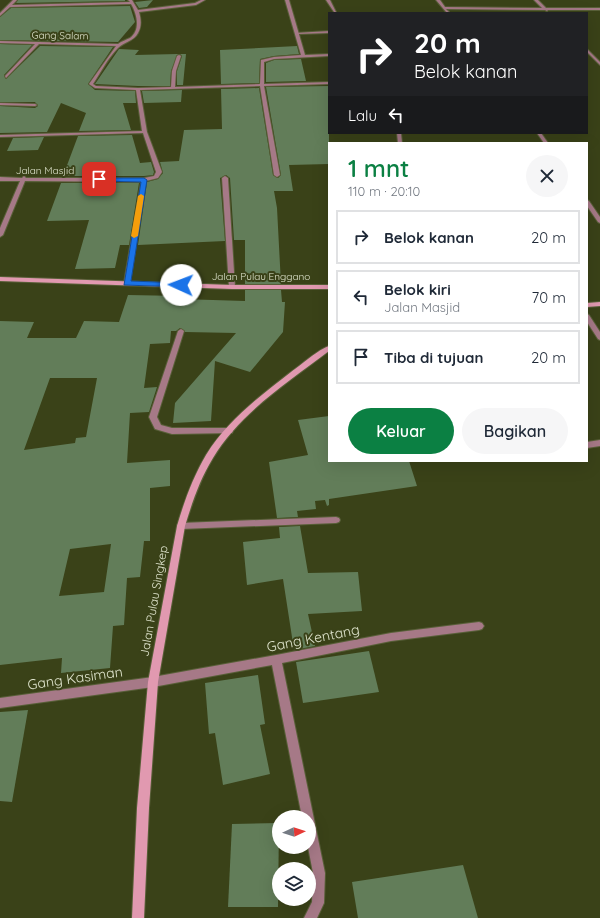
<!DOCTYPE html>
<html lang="id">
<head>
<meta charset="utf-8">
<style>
  :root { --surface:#fff; --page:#f6f6f7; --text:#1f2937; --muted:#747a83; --line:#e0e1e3; --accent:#0b8043 }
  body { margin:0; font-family:Quicksand,sans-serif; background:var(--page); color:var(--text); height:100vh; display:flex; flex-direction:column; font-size:15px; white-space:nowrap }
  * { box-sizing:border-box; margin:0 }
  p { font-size:13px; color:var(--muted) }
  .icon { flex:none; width:22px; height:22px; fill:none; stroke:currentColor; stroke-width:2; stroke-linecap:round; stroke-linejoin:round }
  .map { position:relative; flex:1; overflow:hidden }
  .panel { position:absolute; left:328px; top:142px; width:260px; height:320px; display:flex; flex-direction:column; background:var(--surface); border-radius:0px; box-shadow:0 4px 16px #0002 }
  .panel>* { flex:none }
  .hud { position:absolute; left:328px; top:12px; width:260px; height:122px; border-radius:0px; box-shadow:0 4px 16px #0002; background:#202124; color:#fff; overflow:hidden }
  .needle { width:26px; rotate:86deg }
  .buttons { position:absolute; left:272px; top:810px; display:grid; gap:8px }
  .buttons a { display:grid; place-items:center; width:44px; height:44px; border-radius:50%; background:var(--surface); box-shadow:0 4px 16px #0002; font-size:20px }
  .pin { position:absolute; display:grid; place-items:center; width:34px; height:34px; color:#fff; margin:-17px; border-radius:8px; box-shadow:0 2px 6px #0006 }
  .me { position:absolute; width:44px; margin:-22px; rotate:272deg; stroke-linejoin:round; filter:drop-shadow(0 0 3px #0008) }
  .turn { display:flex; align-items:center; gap:14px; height:84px; padding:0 20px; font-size:18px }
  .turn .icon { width:52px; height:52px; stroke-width:2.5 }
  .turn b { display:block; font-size:28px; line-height:34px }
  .then { display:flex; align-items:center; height:38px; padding:0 20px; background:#0003; gap:8px; font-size:15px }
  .round { display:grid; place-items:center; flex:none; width:42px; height:42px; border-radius:21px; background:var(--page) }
  .head { display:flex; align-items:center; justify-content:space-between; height:68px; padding:0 20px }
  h1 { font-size:24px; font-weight:600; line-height:30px; color:var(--accent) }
  .button { display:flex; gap:8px; margin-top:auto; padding:8px 20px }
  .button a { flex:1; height:46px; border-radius:24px; background:var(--accent); color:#fff; font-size:16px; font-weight:600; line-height:46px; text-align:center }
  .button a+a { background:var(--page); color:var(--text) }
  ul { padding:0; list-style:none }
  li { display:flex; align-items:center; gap:12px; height:54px; margin:0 8px 6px; padding:0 12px; border:2px solid var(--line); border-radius:0px }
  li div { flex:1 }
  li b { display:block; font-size:15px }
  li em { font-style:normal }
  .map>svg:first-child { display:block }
</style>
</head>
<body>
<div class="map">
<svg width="600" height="918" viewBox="0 0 600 918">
  <rect width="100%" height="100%" fill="#3a4218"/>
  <g fill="#627d59" fill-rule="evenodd">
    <polygon points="18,0 125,0 125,1 16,3"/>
    <polygon points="153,0 147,7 139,8 135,2"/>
    <polygon points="130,6 135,22 118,42 0,40 0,17 11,8"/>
    <polygon points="0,44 32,45 4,75 6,79 40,46 113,47 88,84 95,90 135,91 136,103 123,103 131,130 79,131 86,113 61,103 47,132 0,133 0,106 35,108 38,106 35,102 0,102"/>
    <polygon points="297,46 299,54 274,56 260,59 259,83 221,84 220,50"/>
    <polygon points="119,49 139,50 135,55 178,54 171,71 170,86 138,86 95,84"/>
    <polygon points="180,54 186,54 183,85 177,85 177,71 182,56"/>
    <polygon points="301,59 306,81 266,82 266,63 274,60"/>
    <polygon points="329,86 329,164 289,165 293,191 274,191 277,208 281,284 245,284 245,240 234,240 230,178 226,175 220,178 225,241 138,245 147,182 158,179 163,173 160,162 179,161 184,130 222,129 221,89 259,88 273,175 278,178 281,175 266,87"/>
    <polygon points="182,90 181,102 144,103 142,91"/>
    <polygon points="132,135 140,163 151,162 154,172 153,175 144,176 63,176 78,136"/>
    <polygon points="44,137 38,150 7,151 13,138"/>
    <polygon points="61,183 139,183 129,245 120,245 115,268 75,269 89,220 47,221"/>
    <path d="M 245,290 L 281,290 L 282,302 L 285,302 L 283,332 L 250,372 L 215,361 L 211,421 L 173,423 L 175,403 L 236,333 L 185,332 L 180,328 L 176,331 L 171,331 L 170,343 L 150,344 L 144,388 L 157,387 L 149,412 L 130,413 L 127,463 L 170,460 L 170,486 L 150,488 L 150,541 L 144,541 L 140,577 L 127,578 L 124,625 L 113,626 L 110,668 L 61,673 L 62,658 L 0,665 L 0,321 L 34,322 L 27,338 L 76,338 L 84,321 L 119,322 L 128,295 L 181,296 L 180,299 L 245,301 ZM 50,378 L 97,378 L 86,437 L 76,438 L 75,443 L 24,450 ZM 111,544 L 104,592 L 59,596 L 70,549 Z"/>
    <polygon points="329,416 329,461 409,461 417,486 329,499 329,505 327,506 325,500 315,501 316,509 297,511 298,517 277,518 269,462 308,455 298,420"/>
    <polygon points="300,526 308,573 358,572 362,611 308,614 315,646 294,650 283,579 247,585 243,542 280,538 279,527"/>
    <polygon points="369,651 379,692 303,703 296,662"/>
    <polygon points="258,675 265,724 260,725 270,774 223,785 215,733 209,734 205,683"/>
    <polygon points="28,710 12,802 0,801 0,712"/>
    <polygon points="279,823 278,907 228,907 232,824"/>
    <polygon points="463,865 478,918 358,918 352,882"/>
  </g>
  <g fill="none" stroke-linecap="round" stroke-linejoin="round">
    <g stroke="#585f38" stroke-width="2">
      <polygon id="lane" points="329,31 329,33 297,34 295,33"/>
    </g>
    <g stroke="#585f38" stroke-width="2">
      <g id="street">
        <path d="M 13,0 L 17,0 L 12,5 L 130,2 L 128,0 L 132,0 L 138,10 L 195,3 L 201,0 L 205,0 L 196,5 L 139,12 C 141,19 142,26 138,33 C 134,41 124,42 118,48 C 108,58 101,72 93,84 L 96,86 L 138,88 L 171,87 L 172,71 L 177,56 L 179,55 L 181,56 L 176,71 L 175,87 L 260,84 L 261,60 L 274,57 L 301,55 L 285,0 L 289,0 L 305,55 L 329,54 L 329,56 L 274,59 L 264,62 L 264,84 L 329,82 L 329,84 L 264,86 L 280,175 L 277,177 L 274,175 L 260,86 L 140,90 L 147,132 L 162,172 L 158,178 L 146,181 L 130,283 L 129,284 L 125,284 L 124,283 L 141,182 L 25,181 L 3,235 L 0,237 L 0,228 L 20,181 L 0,181 L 0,177 L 22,178 L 24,176 L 26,178 L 144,178 L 154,176 L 156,172 L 143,133 L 0,137 L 0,135 L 142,131 L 136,90 L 95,88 L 89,84 L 116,46 L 39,44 L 6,78 L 5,76 L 35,44 L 0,43 L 0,41 L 118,44 C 122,41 126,40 130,38 C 141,30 137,14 131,4 L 10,7 L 0,16 L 0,13 Z"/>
        <polygon points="326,0 330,0 336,12 334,12"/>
        <polygon points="436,0 440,0 445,7 542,8 534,0 538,0 546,8 600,8 600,10 548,10 547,11 545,10 446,9 449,12 447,13"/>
        <polygon points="587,49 600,62 600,65 587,52"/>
        <polygon points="0,103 35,104 37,105 35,106 0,105"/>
        <polygon points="397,133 401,133 402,143 398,143"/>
        <polygon points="537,133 541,133 548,143 544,143"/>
        <polygon points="225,176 228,178 235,287 232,289 229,287 222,178"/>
        <polygon points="587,200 589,201 600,217 600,223 598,222 587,206"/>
        <polygon points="587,314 589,315 600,332 600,340 598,339 587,322"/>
        <polygon points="181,329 184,331 157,417 161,425 172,428 229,428 233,431 232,433 172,434 155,429 149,417 178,331"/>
        <polygon points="600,440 600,446 587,448 587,442"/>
        <polygon points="336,517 339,518 340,520 339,522 336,523 181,529 178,528 177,526 178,524 181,523"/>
        <polygon points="479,622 482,623 484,626 482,629 479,630 391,641 282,663 325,873 324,903 317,918 304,918 312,902 313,873 308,847 309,847 309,817 302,817 272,665 153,687 0,708 0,698 153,677 276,655 391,633"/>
      </g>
    </g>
    <g stroke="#585f38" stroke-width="2">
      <g id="secondary">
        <polygon points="0,277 232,285 329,285 329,289 232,289 0,281"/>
        <polygon points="600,302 600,306 587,307 587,303"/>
        <path d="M 329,346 L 329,351 C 288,382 240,413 213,458 C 200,479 192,503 185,526 L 158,682 L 149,808 L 144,918 L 132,918 L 137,808 L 148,682 L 177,526 C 184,502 193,477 206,455 C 227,421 260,396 291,372 C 301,365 319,349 329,346 Z"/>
      </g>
    </g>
    <use href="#lane" fill="#a67987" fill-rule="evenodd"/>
    <use href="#street" fill="#a67987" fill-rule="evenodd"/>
    <use href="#secondary" fill="#e199b0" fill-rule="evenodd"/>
  </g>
  <polygon fill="#1a73e8" stroke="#114b97" points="97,178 144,178 147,180 131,281 181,283 184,285 183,287 124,285 141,182 99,181"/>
  <polygon fill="#f59e0b" points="141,194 144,196 138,236 134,238 131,236 138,196"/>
  <g text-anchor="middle" stroke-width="4" stroke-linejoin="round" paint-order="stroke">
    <g font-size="10" fill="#dee3cc" stroke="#3a4218">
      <text transform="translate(60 35) rotate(1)" y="4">Gang Salam</text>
      <text x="45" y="174">Jalan Masjid</text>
      <text x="261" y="280">Jalan Pulau Enggano</text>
    </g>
    <g font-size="12" fill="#dee3cc" stroke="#3a4218">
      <text transform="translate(154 601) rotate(-80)" y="4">Jalan Pulau Singkep</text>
    </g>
    <g font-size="14" fill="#dee3cc" stroke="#3a4218">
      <text transform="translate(313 638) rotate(-11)" y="5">Gang Kentang</text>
      <text transform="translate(75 678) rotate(-8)" y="5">Gang Kasiman</text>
    </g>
  </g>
</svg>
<div class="buttons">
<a><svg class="needle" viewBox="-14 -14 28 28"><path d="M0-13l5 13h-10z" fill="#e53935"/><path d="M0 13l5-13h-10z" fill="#747a83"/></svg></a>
<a><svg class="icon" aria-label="layers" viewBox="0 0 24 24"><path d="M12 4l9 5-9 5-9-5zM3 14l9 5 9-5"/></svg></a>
</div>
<div class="pin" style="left:99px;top:179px;background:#d93025"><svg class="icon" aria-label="arrive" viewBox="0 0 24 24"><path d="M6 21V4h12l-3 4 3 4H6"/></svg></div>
<svg class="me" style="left:181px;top:285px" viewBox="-20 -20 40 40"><circle r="19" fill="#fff"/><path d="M0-13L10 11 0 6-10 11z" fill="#1a73e8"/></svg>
<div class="hud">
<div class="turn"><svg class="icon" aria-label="right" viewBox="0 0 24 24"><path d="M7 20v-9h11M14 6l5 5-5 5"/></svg><div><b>20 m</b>Belok kanan</div></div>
<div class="then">Lalu<svg class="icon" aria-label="left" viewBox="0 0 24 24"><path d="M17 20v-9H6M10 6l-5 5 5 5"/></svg></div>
</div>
<section class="panel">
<div class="head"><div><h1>1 mnt</h1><p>110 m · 20:10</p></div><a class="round"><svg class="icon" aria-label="close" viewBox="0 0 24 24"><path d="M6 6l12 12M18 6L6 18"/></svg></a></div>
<ul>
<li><svg class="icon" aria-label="right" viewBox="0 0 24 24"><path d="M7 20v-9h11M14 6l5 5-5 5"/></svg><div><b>Belok kanan</b></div><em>20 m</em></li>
<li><svg class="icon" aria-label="left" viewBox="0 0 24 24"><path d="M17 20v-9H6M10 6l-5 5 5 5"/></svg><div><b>Belok kiri</b><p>Jalan Masjid</p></div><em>70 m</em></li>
<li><svg class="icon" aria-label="arrive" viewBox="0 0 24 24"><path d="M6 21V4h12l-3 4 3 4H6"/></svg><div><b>Tiba di tujuan</b></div><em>20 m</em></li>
</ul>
<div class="button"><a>Keluar</a><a>Bagikan</a></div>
</section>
</div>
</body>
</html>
